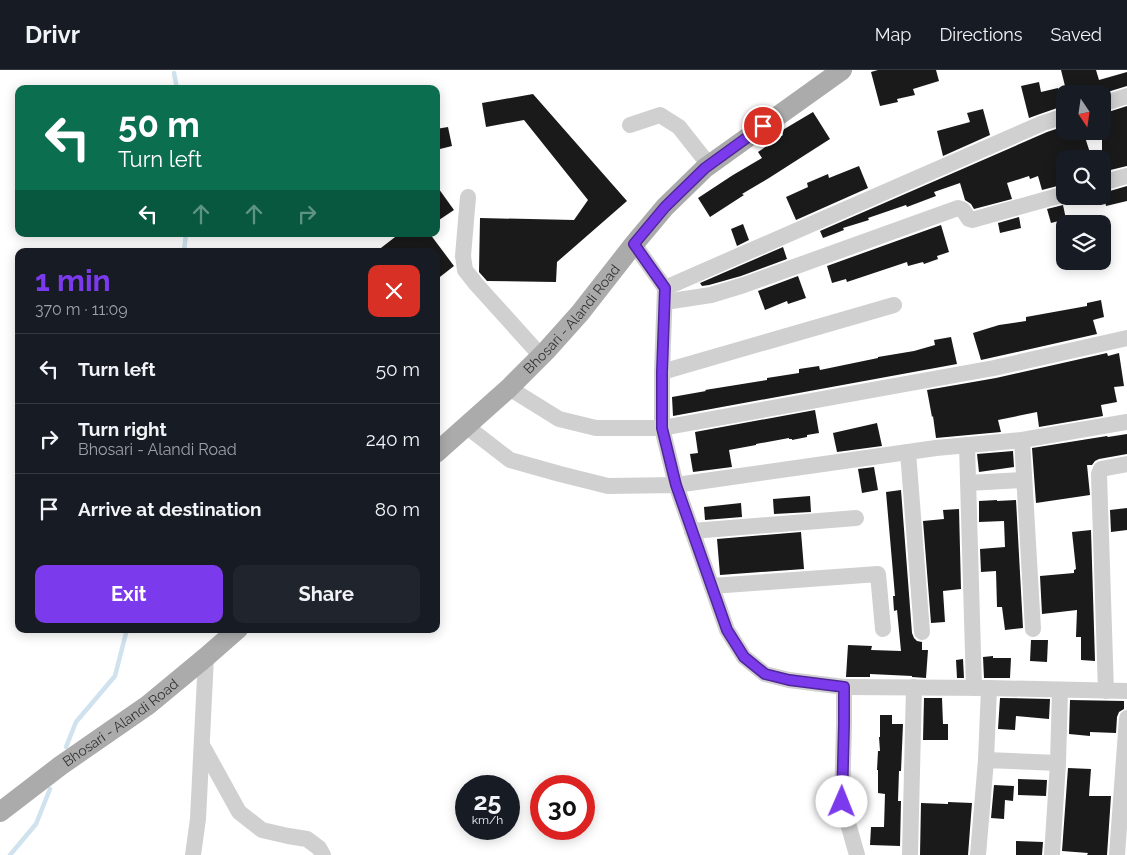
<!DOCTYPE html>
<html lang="en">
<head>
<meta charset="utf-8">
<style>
  :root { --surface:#171b24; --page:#20242c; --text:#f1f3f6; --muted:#9ea1a6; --line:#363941; --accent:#7c3aed }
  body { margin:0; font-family:Raleway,sans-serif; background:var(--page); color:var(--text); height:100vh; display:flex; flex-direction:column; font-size:19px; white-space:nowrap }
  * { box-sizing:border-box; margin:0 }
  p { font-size:16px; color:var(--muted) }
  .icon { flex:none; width:28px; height:28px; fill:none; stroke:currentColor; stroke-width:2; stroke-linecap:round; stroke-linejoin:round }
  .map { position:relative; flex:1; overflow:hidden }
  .side { position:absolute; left:15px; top:178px; width:425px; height:385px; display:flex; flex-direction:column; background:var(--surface); border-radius:10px; box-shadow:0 2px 12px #0003 }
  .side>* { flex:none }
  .top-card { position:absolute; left:15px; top:15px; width:425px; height:152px; border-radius:10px; box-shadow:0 2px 12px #0003; background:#0b6e4f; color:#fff; overflow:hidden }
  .needle { width:32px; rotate:167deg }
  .controls { position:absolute; left:1056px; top:15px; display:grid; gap:10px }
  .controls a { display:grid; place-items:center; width:55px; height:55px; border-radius:10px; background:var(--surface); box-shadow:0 2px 12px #0003; font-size:25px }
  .speed { position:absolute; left:455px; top:705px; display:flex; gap:10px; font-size:25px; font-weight:700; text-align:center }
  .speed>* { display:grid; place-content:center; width:65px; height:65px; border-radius:50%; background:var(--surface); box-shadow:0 2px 12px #0003; line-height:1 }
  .speed small { font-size:12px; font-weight:400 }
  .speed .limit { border:8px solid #d22; background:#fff; color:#111 }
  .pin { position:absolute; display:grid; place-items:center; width:42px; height:42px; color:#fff; margin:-21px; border:2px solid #fff; border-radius:50%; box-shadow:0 1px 5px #0007 }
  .me { position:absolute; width:55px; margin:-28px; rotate:1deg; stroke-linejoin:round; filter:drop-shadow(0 0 4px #0008) }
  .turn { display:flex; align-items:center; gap:18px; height:105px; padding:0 20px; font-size:22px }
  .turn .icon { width:65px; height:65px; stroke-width:2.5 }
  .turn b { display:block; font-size:35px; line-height:42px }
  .lanes { display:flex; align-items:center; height:48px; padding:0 20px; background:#0003; justify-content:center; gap:25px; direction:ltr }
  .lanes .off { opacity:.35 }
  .round { display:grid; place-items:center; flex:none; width:52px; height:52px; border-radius:10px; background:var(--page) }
  .head { display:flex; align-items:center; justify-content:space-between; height:85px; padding:0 20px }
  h1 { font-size:30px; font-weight:700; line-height:38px; color:var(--accent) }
  .button { display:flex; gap:10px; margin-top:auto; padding:10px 20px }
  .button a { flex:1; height:58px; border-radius:10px; background:var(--accent); color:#fff; font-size:20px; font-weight:700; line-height:58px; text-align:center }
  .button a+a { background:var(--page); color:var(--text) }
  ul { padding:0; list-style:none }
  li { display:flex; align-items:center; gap:15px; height:70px; padding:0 20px; border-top:1px solid var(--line) }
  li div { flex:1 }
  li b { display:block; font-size:19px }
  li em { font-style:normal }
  header { display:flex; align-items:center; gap:30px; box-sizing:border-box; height:70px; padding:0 25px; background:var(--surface); border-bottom:1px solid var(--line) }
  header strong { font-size:24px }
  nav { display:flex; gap:28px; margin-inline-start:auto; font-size:18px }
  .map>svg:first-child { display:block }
</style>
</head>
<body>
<header>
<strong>Drivr</strong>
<nav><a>Map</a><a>Directions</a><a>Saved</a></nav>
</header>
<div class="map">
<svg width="1127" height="785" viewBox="0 0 1127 785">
  <rect width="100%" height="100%" fill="#fff"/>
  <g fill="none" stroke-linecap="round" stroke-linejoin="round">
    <g stroke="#cfe2ee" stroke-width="4.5">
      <polyline points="174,3 177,19"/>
      <polyline points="184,181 186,164"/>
      <polyline points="66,677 76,652 115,606 127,559"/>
      <polyline points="10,785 36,754 50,719"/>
    </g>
  </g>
  <g fill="#1a1a1a">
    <polygon points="878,0 936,0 939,11 913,19 915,25 897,29 898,32 880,36 871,2"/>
    <polygon points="1061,0 1096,0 1099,10 1127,2 1127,16 1101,24 1067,24"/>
    <polygon points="1039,12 1041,22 1058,18 1063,36 1040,44 1029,48 1021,16"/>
    <polygon points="533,24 627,131 557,192 556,212 487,211 479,202 480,148 574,150 588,130 524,50 486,57 482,33"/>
    <polygon points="1127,36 1127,96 1102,102 1102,44"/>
    <polygon points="983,39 990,65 943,86 937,61 970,52 967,43"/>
    <polygon points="813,42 830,69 769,108 742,124 744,125 710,147 698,128 733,105 762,88 758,82 783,65 781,61"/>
    <polygon points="1065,56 1065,61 1083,61 1092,89 1065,89 1065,114 1042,120 1038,106 1030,109 1029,106 1007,113 1012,129 974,139 971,134 965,130 960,113 934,122 936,126 907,137 906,135 868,148 869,150 843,158 844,160 823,168 820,161 1047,62"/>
    <polygon points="448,57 452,76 436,80 436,59"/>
    <polygon points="859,96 868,118 796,150 786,127 808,117 807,113 828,104 829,108"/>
    <polygon points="436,115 454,140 436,152"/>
    <polygon points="1127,116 1127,131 1106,136 1103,123"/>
    <polygon points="1063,135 1066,149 1051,153 1047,139"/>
    <polygon points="1019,147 1021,158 1000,163 998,153"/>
    <polygon points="743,154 749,170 737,176 731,159"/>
    <polygon points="941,155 949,182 937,186 938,189 924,194 923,192 908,196 907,192 847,212 846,209 832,213 827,196"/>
    <polygon points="399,164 430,164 454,196 436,210 436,181 377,181"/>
    <polygon points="783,177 787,189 741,206 709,215 702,216 700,213"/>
    <polygon points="798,206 806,228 788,234 787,231 765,240 758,221"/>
    <polygon points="1101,230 1104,247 1093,250 1097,264 981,290 973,263 999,255 1026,251 1026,247 1087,236 1087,233"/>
    <polygon points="951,267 957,294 673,346 672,327 706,321 705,320 767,310 767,308 799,303 799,299 819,296 820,300 878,288 878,287 914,281 935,275 934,270"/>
    <polygon points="1107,283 1108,286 1119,283 1124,316 1114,317 1117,332 1101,335 1103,346 1039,357 1037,342 998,350 1001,362 936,368 933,346 932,347 927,320 996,308"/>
    <polygon points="815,340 819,363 807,365 807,367 792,370 792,369 789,369 789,368 756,374 756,375 729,380 732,397 693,402 690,384 698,383 695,362"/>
    <polygon points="877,353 882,376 837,382 833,363"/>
    <polygon points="1127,364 1127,384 1099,389 1095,391 1092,395 1087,395 1090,425 1036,433 1032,378 1107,366 1108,367"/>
    <polygon points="1013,381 1014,397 979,402 977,384"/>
    <polygon points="874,397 878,420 862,423 858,399"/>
    <polygon points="901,420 912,563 914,568 917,571 922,572 922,580 928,580 926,608 912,607 912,606 870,604 870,607 846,607 848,575 872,576 871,580 901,581 897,540 894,541 893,526 895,526 886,422"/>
    <polygon points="810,426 811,442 774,444 773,429"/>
    <polygon points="997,430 997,431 1016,430 1023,558 1005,560 1002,537 997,537 996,501 981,502 980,479 1005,477 1004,451 979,452 979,431"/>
    <polygon points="741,433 742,447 705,450 704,437"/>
    <polygon points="1127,438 1127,460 1111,462 1110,440"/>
    <polygon points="959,439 961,519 943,521 945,552 931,553 923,451 944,449 943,440"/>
    <polygon points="1091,460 1095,591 1081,590 1081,567 1076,567 1077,540 1042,544 1040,506 1074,503 1074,500 1076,499 1072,462"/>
    <polygon points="801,462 804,499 720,505 717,469"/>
    <polygon points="1031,570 1048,570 1047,592 1030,591"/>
    <polygon points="993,586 993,588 1011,588 1010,608 984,608 983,587"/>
    <polygon points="963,589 964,608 957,608 956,590"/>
    <polygon points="924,628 942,628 943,654 948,654 948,670 923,670"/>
    <polygon points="1000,628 1050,629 1049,649 1016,646 1015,660 998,659"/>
    <polygon points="1070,630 1124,631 1124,639 1119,642 1117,647 1116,663 1090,662 1090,666 1069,664"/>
    <polygon points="880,645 892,645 892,654 903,654 901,701 899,701 898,731 901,731 900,776 870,775 871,757 884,757 885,724 878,723 878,700 877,700 878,681 880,681 879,667 880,667"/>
    <polygon points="1068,698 1091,699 1089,726 1111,726 1107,785 1087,785 1088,783 1062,781"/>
    <polygon points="1018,709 1047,710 1046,726 1018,725"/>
    <polygon points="994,715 1014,716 1013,731 1005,730 1004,749 991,748"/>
    <polygon points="948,732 972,733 968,785 920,785 921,733 948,734"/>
    <polygon points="1016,771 1043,772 1042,785 1016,785"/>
  </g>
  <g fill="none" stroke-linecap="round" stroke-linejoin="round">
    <g stroke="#d0d0d0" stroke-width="16">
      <polyline points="1102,34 1127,26"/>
      <polyline points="630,55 660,45 679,57 709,95"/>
      <polyline points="1102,113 1127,106"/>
      <polyline points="468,127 463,186 465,200 476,214 541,286"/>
      <polyline points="634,174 665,218 662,302 662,358 676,415 936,378 1022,370 1127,352"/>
      <polyline points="665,218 1043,53 1065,46"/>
      <polyline points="665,232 711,225 744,215 958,138 963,140 969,149 972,150 1065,124"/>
      <polyline points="662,302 894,235"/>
      <polyline points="509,318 559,349 596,358 662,358 994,298 1127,268"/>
      <polyline points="466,356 510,390 560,404 608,416 676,415 727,560 744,587 765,604 789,610 844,617 844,654 842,732 857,785"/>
      <polyline points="1022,370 1033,559"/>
      <polyline points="967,375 974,618"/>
      <polyline points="908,382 922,562"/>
      <polyline points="968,413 1024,410"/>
      <polyline points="692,461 856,448"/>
      <polyline points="712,516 878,504 883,559"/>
      <polyline points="844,617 989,618 1127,621"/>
      <polyline points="1106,621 1099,404 1101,399 1127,394"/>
      <polyline points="202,675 239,742 262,760 288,766 307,769 319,778 323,785"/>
      <polyline points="986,690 989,618"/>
      <polyline points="1058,693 1060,620"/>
      <polyline points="193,785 198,749 206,587"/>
      <polyline points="910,785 914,617"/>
      <polyline points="978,785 986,690 1058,693 1052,785"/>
      <polyline points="1117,785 1127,648"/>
    </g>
    <g stroke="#ababab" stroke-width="20">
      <path id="s1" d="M 436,383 L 509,318 L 546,281 L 580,243 L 634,174 L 665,137 L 705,98 L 842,0"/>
      <path id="s2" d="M 0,742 L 60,696 L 148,635 L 206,587 L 238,559"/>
    </g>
  </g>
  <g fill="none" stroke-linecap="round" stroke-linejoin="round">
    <g stroke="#51269a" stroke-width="12">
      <polyline id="route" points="763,56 705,98 665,137 634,174 665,218 662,302 662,358 676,415 727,560 744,587 765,604 789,610 844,617 844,654 842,732"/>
    </g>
    <use href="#route" stroke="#7c3aed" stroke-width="9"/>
  </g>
  <g text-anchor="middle" stroke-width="5" stroke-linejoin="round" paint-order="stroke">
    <g font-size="14" fill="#333" stroke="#fff">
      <text dy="5" stroke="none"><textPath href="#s1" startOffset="191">Bhosari - Alandi Road</textPath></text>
      <text dy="5" stroke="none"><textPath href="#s2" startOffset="150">Bhosari - Alandi Road</textPath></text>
    </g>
  </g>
</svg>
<div class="controls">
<a><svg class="needle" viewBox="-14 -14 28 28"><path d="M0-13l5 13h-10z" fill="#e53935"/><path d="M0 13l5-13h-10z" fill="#9ea1a6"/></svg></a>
<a><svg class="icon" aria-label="search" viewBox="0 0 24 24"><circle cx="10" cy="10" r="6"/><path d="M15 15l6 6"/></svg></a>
<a><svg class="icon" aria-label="layers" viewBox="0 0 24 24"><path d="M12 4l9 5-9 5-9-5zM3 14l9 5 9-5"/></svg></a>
</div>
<div class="speed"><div>25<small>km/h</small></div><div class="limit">30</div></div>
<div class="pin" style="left:763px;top:56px;background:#d93025"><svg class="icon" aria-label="arrive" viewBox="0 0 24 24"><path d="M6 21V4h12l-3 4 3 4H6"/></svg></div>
<svg class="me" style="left:842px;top:732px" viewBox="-20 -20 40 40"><circle r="19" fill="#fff"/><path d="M0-13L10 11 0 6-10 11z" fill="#7c3aed"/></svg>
<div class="top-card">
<div class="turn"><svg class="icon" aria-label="left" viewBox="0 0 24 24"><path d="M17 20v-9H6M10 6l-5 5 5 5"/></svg><div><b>50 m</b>Turn left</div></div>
<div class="lanes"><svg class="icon" aria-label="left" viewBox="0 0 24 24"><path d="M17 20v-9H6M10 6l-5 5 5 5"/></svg><svg class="icon off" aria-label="ahead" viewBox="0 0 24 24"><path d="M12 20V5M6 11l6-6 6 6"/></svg><svg class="icon off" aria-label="ahead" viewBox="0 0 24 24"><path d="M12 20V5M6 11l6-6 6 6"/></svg><svg class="icon off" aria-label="right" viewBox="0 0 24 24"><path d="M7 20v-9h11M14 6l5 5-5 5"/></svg></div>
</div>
<section class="side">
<div class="head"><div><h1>1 min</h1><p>370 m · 11:09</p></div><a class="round" style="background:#d93025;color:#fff"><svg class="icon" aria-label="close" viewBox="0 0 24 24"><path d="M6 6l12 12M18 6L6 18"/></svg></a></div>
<ul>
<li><svg class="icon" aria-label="left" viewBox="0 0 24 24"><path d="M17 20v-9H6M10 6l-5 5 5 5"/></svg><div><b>Turn left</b></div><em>50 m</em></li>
<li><svg class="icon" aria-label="right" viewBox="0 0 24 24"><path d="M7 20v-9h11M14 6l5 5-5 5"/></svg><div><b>Turn right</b><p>Bhosari - Alandi Road</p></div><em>240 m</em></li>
<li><svg class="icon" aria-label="arrive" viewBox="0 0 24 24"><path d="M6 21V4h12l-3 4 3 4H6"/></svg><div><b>Arrive at destination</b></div><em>80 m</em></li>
</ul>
<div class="button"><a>Exit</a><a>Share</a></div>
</section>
</div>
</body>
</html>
